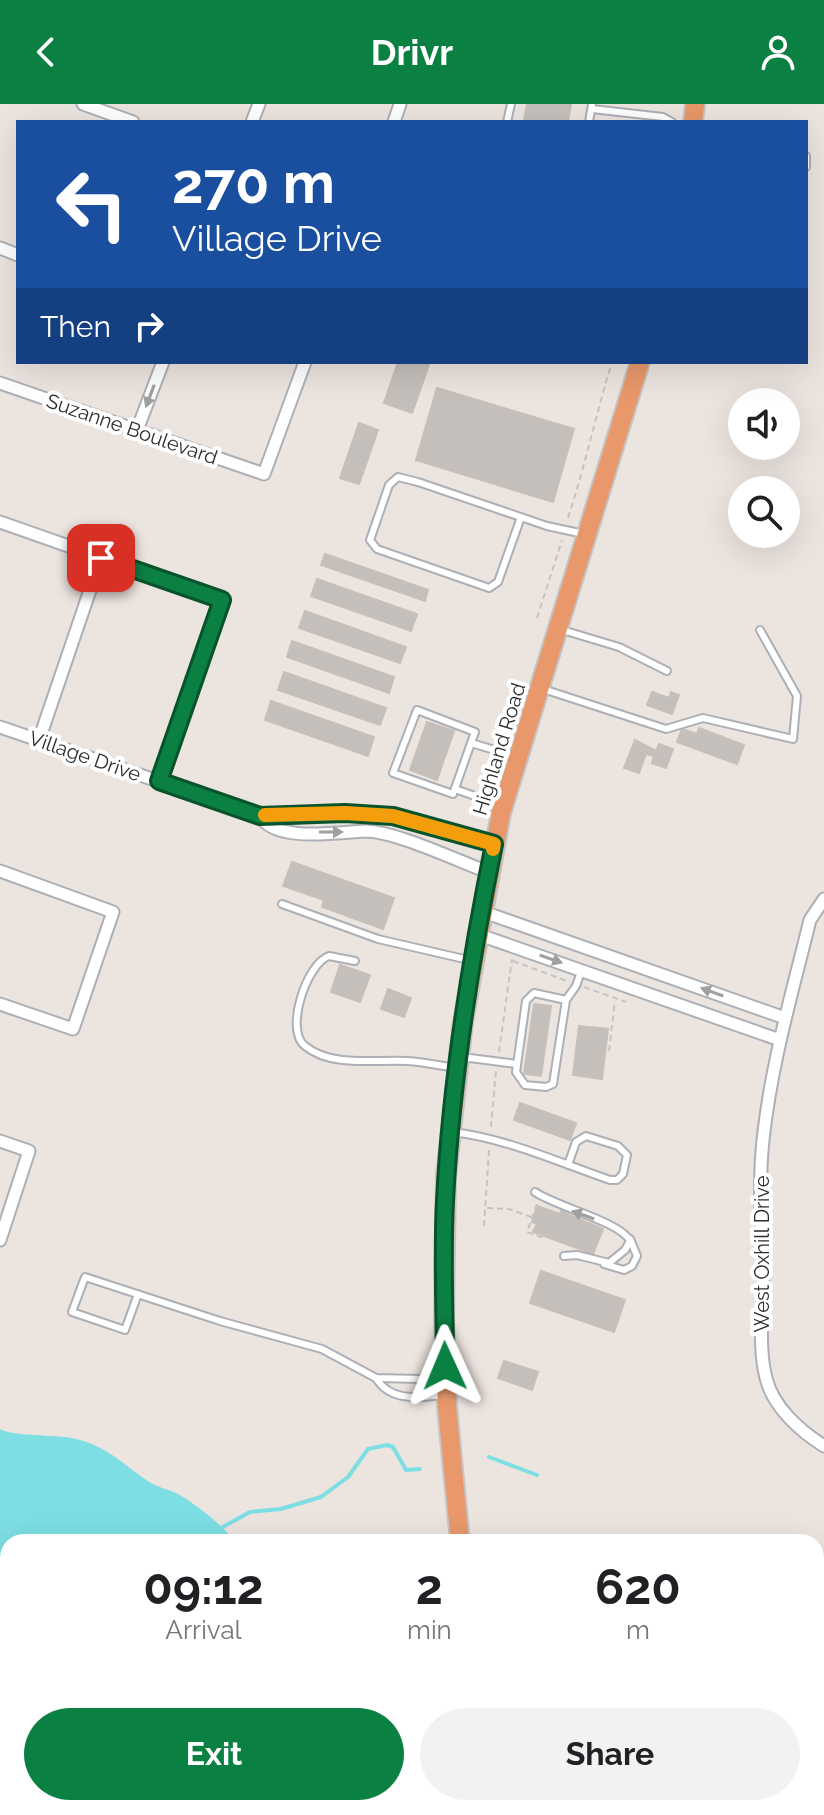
<!DOCTYPE html>
<html lang="en">
<head>
<meta charset="utf-8">
<style>
  :root { --surface:#fff; --page:#f2f2f2; --text:#202124; --muted:#757577; --accent:#0b8043 }
  body { margin:0; font-family:Raleway,sans-serif; background:var(--page); color:var(--text); height:100vh; display:flex; flex-direction:column; font-size:30px; white-space:nowrap }
  * { box-sizing:border-box; margin:0 }
  p { font-size:26px; color:var(--muted) }
  .icon { flex:none; width:44px; height:44px; fill:none; stroke:currentColor; stroke-width:2; stroke-linecap:round; stroke-linejoin:round }
  .map { position:relative; flex:1; overflow:hidden }
  .panel { position:absolute; left:0px; top:1430px; width:824px; height:282px; display:flex; flex-direction:column; background:var(--surface); border-radius:24px 24px 0 0; box-shadow:0 8px 32px #0002 }
  .panel>* { flex:none }
  .hud { position:absolute; left:16px; top:16px; width:792px; height:244px; border-radius:0px; box-shadow:0 8px 32px #0002; background:#1a4fa0; color:#fff; overflow:hidden }
  .tools { position:absolute; left:728px; top:284px; display:grid; gap:16px }
  .tools a { display:grid; place-items:center; width:72px; height:72px; border-radius:50%; background:var(--surface); box-shadow:0 8px 32px #0002; font-size:40px }
  .pin { position:absolute; display:grid; place-items:center; width:68px; height:68px; color:#fff; margin:-34px; border-radius:16px; box-shadow:0 4px 12px #0006 }
  .me { position:absolute; width:88px; margin:-44px; rotate:359deg; stroke-linejoin:round; filter:drop-shadow(0 0 6px #0008) }
  .turn { display:flex; align-items:center; gap:28px; height:168px; padding:0 24px; font-size:36px }
  .turn .icon { width:104px; height:104px; stroke-width:2.5 }
  .turn b { display:block; font-size:56px; line-height:68px }
  .then { display:flex; align-items:center; height:76px; padding:0 24px; background:#0003; gap:16px; font-size:30px }
  .eta { display:flex; justify-content:space-evenly; align-items:center; height:136px; text-align:center }
  .eta b { font-size:48px; font-weight:700; line-height:56px }
  .primary-button { display:flex; gap:16px; margin-top:auto; padding:16px 24px }
  .primary-button a { flex:1; height:92px; border-radius:48px; background:var(--accent); color:#fff; font-size:32px; font-weight:700; line-height:92px; text-align:center }
  .primary-button a+a { background:var(--page); color:var(--text) }
  header { display:flex; justify-content:space-between; align-items:center; height:104px; padding:0 24px; background:var(--accent); color:#fff; font-size:36px; font-weight:700 }
  .map>svg:first-child { display:block }
</style>
</head>
<body>
<header><svg class="icon" aria-label="back" viewBox="0 0 24 24"><path d="M15 5l-7 7 7 7"/></svg>Drivr<svg class="icon" aria-label="person" viewBox="0 0 24 24"><circle cx="12" cy="8" r="4"/><path d="M4 21q1-7 8-7t8 7"/></svg></header>
<div class="map">
<svg width="824" height="1711" viewBox="0 0 824 1711">
  <rect width="100%" height="100%" fill="#ece4df"/>
  <path fill="#7ddee3" d="M 0,1325 C 10,1332 56,1331 72,1334 C 111,1343 121,1360 151,1379 C 160,1384 171,1386 180,1391 C 196,1401 225,1422 234,1438 L 8,1438 L 8,1704 L 188,1704 L 193,1711 L 0,1711 Z"/>
  <g fill="none" stroke-linecap="round" stroke-linejoin="round">
    <g stroke="#7ddee3" stroke-width="4">
      <polyline points="489,1353 537,1371"/>
      <polyline points="221,1424 250,1408 281,1405 321,1393 348,1373 368,1345 387,1341 393,1343 406,1366 420,1365"/>
    </g>
  </g>
  <g fill="#c5bfbb" stroke="#c7bfb9" stroke-width="2">
    <polygon points="527,0 571,0 568,18 524,17"/>
    <polygon points="398,258 430,258 412,309 384,299"/>
    <polygon points="437,284 574,325 553,398 416,356"/>
    <polygon points="359,319 378,326 359,380 340,374"/>
    <polygon points="325,450 428,486 425,497 321,461"/>
    <polygon points="317,475 417,510 411,527 311,492"/>
    <polygon points="305,507 406,543 400,559 299,524"/>
    <polygon points="292,537 394,573 389,589 287,553"/>
    <polygon points="284,568 386,604 380,621 278,586"/>
    <polygon points="652,588 669,594 671,588 679,591 672,610 647,601"/>
    <polygon points="271,597 374,633 368,652 265,616"/>
    <polygon points="427,618 454,627 437,676 410,666"/>
    <polygon points="699,624 744,641 737,660 677,638 682,625 697,630"/>
    <polygon points="635,636 656,647 659,640 673,645 666,664 652,659 654,652 646,650 639,669 624,664"/>
    <polygon points="292,758 394,794 383,825 322,803 324,796 283,782"/>
    <polygon points="340,861 370,871 360,898 331,888"/>
    <polygon points="388,885 411,894 404,913 381,905"/>
    <polygon points="534,900 551,902 541,972 524,970"/>
    <polygon points="579,922 608,925 602,975 573,971"/>
    <polygon points="520,999 576,1019 570,1036 514,1016"/>
    <polygon points="537,1102 560,1110 561,1107 603,1125 593,1150 533,1128 537,1120 532,1118"/>
    <polygon points="541,1167 625,1196 614,1228 530,1199"/>
    <polygon points="504,1257 538,1268 532,1286 498,1274"/>
  </g>
  <g fill="none" stroke-linecap="round" stroke-linejoin="round">
    <g stroke="#acb0b6" stroke-width="10">
      <g id="service">
        <polyline points="592,5 663,13 672,18"/>
        <polyline points="507,18 511,0"/>
        <polyline points="589,18 592,0"/>
        <polyline points="806,52 806,63"/>
        <polyline points="521,413 498,478 489,484 377,445 370,436 389,381 398,373 418,378 547,422 584,430"/>
        <polyline points="559,525 619,543 667,567"/>
        <polyline points="543,585 666,625 703,614 793,635 797,592 760,526"/>
        <polyline points="471,639 475,628 417,606 393,669 453,690 471,639 515,652"/>
        <polyline points="455,685 500,701"/>
        <polyline points="282,800 378,835 473,857"/>
        <path d="M 355,857 L 329,852 C 307,859 284,926 305,942 C 332,964 376,955 408,957 C 424,958 441,962 457,964"/>
        <polyline points="566,896 534,889 526,897 516,968 525,981 546,983 553,980 566,896 576,882 582,865"/>
        <polyline points="462,953 517,960"/>
        <path d="M 453,1028 C 508,1035 558,1058 610,1076 L 617,1076 L 623,1070 L 627,1051 L 618,1042 L 586,1032 L 576,1038 L 568,1061"/>
        <path d="M 535,1088 C 557,1103 621,1118 630,1137 L 625,1146 L 609,1159 L 577,1151 L 564,1152"/>
        <polyline points="604,1160 624,1166 632,1162 637,1152 630,1135"/>
        <polyline points="138,1190 125,1226 72,1208 85,1173 220,1217 322,1245 376,1274 421,1275 444,1262"/>
        <path d="M 376,1274 C 391,1299 420,1293 445,1291"/>
      </g>
    </g>
    <g stroke="#acb0b6" stroke-width="15">
      <g id="minor">
        <polyline points="83,0 133,18"/>
        <polyline points="252,18 259,0"/>
        <polyline points="394,18 400,0"/>
        <polyline points="0,144 18,151"/>
        <polyline points="0,279 264,370 305,258"/>
        <polyline points="137,326 163,258"/>
        <polyline points="0,418 222,496 159,677"/>
        <polyline points="0,623 260,712 345,709 393,712 494,740"/>
        <polyline points="39,636 101,454"/>
        <path d="M 260,712 C 275,739 338,728 365,727 C 395,727 458,757 488,768"/>
        <polyline points="0,767 113,808 73,925 0,900"/>
        <path d="M 824,795 L 810,816 C 792,889 771,961 763,1036 C 758,1083 762,1130 763,1177 C 763,1209 758,1243 766,1274 C 773,1303 800,1327 824,1342"/>
        <polyline points="481,807 785,914"/>
        <polyline points="477,830 780,936"/>
        <polyline points="0,1037 29,1047 0,1136"/>
      </g>
    </g>
    <g stroke="#c4c4c4" stroke-width="22">
      <g id="trunk">
        <polyline points="693,18 695,0"/>
        <polyline points="460,1438 447,1303 444,1215 446,1072 463,918 501,709 640,258"/>
        <polyline points="491,1704 491,1711"/>
      </g>
    </g>
    <g stroke="#c4c4c4" stroke-width="2" stroke-dasharray="6 4" stroke-linecap="butt">
      <path d="M 568,414 C 585,362 596,310 612,258"/>
      <polyline points="537,514 562,436"/>
      <polyline points="513,857 567,877"/>
      <polyline points="584,883 626,898"/>
      <polyline points="609,947 615,897"/>
      <polyline points="499,948 512,855"/>
      <polyline points="491,1023 496,966"/>
      <polyline points="537,1100 527,1128 546,1135"/>
      <polyline points="487,1104 509,1105 531,1113"/>
      <polyline points="484,1122 489,1046"/>
    </g>
    <use href="#service" stroke="#fff" stroke-width="6"/>
    <use href="#minor" stroke="#fff" stroke-width="11"/>
    <use href="#trunk" stroke="#e8986a" stroke-width="18"/>
  </g>
  <defs><path id="oneway-solid" d="M-6-.8H1V-3.2L6.5 0L1 3.2V.8H-6Z" transform="scale(2)"/></defs>
  <g fill="#a0a0a0">
    <use href="#oneway-solid" transform="translate(150 292) rotate(111)"/>
    <use href="#oneway-solid" transform="translate(331 728)"/>
    <use href="#oneway-solid" transform="translate(551 855) rotate(19)"/>
    <use href="#oneway-solid" transform="translate(712 888) rotate(-160)"/>
    <use href="#oneway-solid" transform="translate(583 1111) rotate(-160)"/>
  </g>
  <g fill="none" stroke-linecap="round" stroke-linejoin="round">
    <g stroke="#07532c" stroke-width="20">
      <path id="route" d="M 101,454 L 222,496 L 159,677 L 260,712 L 345,709 L 393,712 L 494,740 C 470,858 451,977 445,1097 C 442,1152 445,1207 445,1262"/>
    </g>
    <use href="#route" stroke="#0b8043" stroke-width="14"/>
    <polyline stroke="#f59e0b" stroke-width="14" points="265,711 345,709 393,712 494,740 493,745"/>
  </g>
  <g text-anchor="middle" stroke-width="8" stroke-linejoin="round" paint-order="stroke">
    <g font-size="20" fill="#2c2c2c" stroke="#fff">
      <text transform="translate(132 325) rotate(19)" y="7">Suzanne Boulevard</text>
      <text transform="translate(499 645) rotate(-73)" y="7">Highland Road</text>
      <text transform="translate(85 652) rotate(19)" y="7">Village Drive</text>
      <text transform="translate(762 1150) rotate(-90)" y="7">West Oxhill Drive</text>
    </g>
  </g>
</svg>
<div class="tools">
<a><svg class="icon" aria-label="sound" viewBox="0 0 24 24"><path d="M4 9h4l5-4v14l-5-4H4zM17 9q2 3 0 6"/></svg></a>
<a><svg class="icon" aria-label="search" viewBox="0 0 24 24"><circle cx="10" cy="10" r="6"/><path d="M15 15l6 6"/></svg></a>
</div>
<div class="pin" style="left:101px;top:454px;background:#d93025"><svg class="icon" aria-label="arrive" viewBox="0 0 24 24"><path d="M6 21V4h12l-3 4 3 4H6"/></svg></div>
<svg class="me" style="left:445px;top:1262px" viewBox="-20 -20 40 40"><path d="M0-17L14 15 0 8-14 15z" fill="#0b8043" stroke="#fff" stroke-width="4"/></svg>
<div class="hud">
<div class="turn"><svg class="icon" aria-label="left" viewBox="0 0 24 24"><path d="M17 20v-9H6M10 6l-5 5 5 5"/></svg><div><b>270 m</b>Village Drive</div></div>
<div class="then">Then<svg class="icon" aria-label="right" viewBox="0 0 24 24"><path d="M7 20v-9h11M14 6l5 5-5 5"/></svg></div>
</div>
<section class="panel">
<div class="eta">
<div><b>09:12</b><p>Arrival</p></div>
<div><b>2</b><p>min</p></div>
<div><b>620</b><p>m</p></div>
</div>
<div class="primary-button"><a>Exit</a><a>Share</a></div>
</section>
</div>
</body>
</html>
